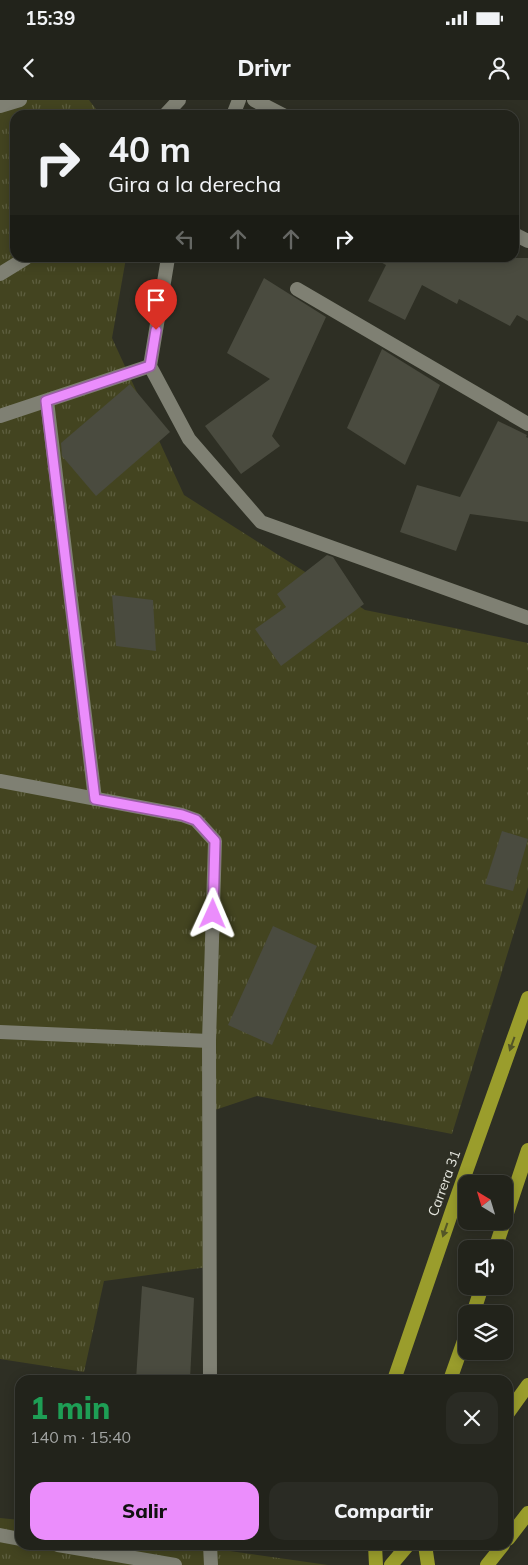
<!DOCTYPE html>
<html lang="es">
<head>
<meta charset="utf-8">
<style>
  :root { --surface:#22231b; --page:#2a2b24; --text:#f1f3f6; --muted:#a2a4a3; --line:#3f403a; --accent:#eb8dfc }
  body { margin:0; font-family:Mulish,sans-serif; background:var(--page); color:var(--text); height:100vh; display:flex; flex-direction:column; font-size:19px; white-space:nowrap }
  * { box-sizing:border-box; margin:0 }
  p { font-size:16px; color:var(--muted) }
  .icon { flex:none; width:28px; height:28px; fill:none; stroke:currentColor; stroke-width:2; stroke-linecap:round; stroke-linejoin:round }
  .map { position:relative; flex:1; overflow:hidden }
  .details { position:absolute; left:15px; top:1275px; width:498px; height:175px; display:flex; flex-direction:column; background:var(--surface); border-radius:15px; box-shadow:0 2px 12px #0003,0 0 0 1px var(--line) }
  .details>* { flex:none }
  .top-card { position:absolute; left:10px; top:10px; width:509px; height:152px; border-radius:15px; box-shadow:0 2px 12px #0003,0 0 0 1px var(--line); background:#22231b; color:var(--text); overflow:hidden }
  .needle { width:32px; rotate:322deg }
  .fabs { position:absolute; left:458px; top:1075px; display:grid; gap:10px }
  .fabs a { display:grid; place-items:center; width:55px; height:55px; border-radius:10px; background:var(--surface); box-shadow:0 2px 12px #0003,0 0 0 1px var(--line); font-size:25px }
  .pin { position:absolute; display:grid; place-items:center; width:42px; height:42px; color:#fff; margin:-51px -21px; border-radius:50% 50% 50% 0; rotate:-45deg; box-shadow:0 0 5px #0007 }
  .pin .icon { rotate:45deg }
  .me { position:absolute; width:55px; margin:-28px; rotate:1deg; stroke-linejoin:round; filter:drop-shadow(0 0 4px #0008) }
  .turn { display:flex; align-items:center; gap:18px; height:105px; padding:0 15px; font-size:22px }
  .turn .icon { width:65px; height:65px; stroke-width:2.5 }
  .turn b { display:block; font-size:35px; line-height:42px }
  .lanes { display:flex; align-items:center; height:48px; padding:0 15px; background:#0003; justify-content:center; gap:25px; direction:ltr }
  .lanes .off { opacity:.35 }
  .round { display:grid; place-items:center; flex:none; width:52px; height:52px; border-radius:15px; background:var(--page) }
  .head { display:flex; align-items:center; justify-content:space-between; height:85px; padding:0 15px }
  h1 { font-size:30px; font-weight:800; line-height:38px; color:#1e9e55 }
  .cta { display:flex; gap:10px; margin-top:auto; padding:10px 15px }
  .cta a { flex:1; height:58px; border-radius:15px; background:var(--accent); color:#111; font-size:20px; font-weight:800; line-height:58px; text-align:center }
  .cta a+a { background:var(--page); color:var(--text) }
  .status { display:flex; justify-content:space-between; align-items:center; height:35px; padding:0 25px; background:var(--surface); direction:ltr }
  .status svg { height:14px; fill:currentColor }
  header { display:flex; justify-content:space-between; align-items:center; height:65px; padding:0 15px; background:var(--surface); font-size:22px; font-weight:800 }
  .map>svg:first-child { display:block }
</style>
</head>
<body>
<div class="status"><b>15:39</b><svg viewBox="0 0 49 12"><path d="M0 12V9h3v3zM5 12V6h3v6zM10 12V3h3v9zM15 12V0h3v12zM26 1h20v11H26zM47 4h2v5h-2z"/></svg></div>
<header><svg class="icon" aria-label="back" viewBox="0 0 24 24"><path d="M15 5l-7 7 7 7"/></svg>Drivr<svg class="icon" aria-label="person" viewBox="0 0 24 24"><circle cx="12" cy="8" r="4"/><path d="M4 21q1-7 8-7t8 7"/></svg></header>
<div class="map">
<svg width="528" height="1465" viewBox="0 0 528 1465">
  <defs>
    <pattern id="grass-tufts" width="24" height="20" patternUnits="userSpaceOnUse" patternTransform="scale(1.25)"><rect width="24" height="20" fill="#434420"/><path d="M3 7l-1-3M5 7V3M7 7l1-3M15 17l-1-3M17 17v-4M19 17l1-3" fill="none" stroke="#5e5f40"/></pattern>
  </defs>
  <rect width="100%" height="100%" fill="#2e2f24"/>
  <g fill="url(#grass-tufts)">
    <polygon points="0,0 89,0 99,13 99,15 15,15 15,158 126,158 112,238 184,395 365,510 528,543 528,787 452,1034 257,996 212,1011 208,1167 104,1181 84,1272 0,1259"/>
    <polygon points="0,1418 20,1420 20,1445 188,1445 328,1465 0,1465"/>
  </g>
  <g fill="#4a4b3f">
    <polygon points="373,158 528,158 528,221 517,215 510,226 459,199 457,204 422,185 405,220 368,201 386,165"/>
    <polygon points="264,178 326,217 272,336 280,346 241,374 205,326 270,279 227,253"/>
    <polygon points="382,249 440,285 405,365 347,328"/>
    <polygon points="130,284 170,332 96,396 62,356 61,343"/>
    <polygon points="498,321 527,335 526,337 528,338 528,422 470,414 456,451 400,432 417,385 460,397"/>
    <polygon points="327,455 333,457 364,504 281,566 255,529 286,507 277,494"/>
    <polygon points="112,495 153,500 156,551 116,546"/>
    <polygon points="502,731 528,739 513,791 485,784"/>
    <polygon points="273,826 317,846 272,945 228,925"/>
    <polygon points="142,1186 194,1198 190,1280 136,1280"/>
  </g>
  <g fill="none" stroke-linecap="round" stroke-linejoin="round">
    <g stroke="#7f8073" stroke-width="14">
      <polyline points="0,6 20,0"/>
      <polyline points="165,15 179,0"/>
      <polyline points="0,174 26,158"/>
    </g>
    <g stroke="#7f8073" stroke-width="14">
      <polyline points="254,0 283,15"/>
      <polyline points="233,15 239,0"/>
      <polyline points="514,134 528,141"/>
      <polyline points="168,158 150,266 189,339 261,422 528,518"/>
      <polyline points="297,189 528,324"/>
      <polyline points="47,301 95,699"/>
      <polyline points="0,316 150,266"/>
      <polyline points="0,681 182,715 196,720 215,741 209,941 210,1280"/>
      <polyline points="0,932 209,941"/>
      <polyline points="0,1435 20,1439"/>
      <polyline points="58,1445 175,1465"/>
      <polyline points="210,1445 211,1465"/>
    </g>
    <g stroke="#9a9d2c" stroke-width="14">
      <polyline points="495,1149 528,1050"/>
      <polyline points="473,1214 482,1186"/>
      <polyline points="394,1280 453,1108 528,898"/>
      <polyline points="450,1280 466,1235"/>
      <polyline points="508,1313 528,1285"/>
      <polyline points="508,1439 528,1413"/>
      <polyline points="375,1445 376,1465"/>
      <polyline points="425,1445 428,1465"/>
      <polyline points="391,1465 408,1445"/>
      <polyline points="487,1465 503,1445"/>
    </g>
  </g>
  <defs><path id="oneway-solid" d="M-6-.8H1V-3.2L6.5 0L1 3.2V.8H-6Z" transform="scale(1.25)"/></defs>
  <g fill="#545627">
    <use href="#oneway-solid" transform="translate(512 944) rotate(110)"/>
    <use href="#oneway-solid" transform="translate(445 1130) rotate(109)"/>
  </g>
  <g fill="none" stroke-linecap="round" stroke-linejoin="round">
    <g stroke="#995ca4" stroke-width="12">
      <polyline id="route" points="156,230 150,266 46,301 95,699 182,715 196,720 215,741 213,814"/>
    </g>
    <use href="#route" stroke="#eb8dfc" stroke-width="9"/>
  </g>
  <g text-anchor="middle" stroke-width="4.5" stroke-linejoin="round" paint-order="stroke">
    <g font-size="14" fill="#e5e6de" stroke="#2e2f24">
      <text transform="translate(444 1083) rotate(-70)" y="5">Carrera 31</text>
    </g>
  </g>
</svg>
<div class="fabs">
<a><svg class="needle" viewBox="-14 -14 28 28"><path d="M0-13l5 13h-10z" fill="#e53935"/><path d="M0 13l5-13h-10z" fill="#a2a4a3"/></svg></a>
<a><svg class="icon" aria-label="sound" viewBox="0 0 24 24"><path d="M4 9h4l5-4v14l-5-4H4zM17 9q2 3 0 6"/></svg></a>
<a><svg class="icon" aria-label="layers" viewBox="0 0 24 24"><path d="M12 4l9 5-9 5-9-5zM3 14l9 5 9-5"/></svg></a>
</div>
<div class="pin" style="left:156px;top:230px;background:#d93025"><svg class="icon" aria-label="arrive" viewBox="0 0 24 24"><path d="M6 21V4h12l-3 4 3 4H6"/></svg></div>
<svg class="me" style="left:213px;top:814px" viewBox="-20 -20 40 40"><path d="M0-17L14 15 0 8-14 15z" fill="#eb8dfc" stroke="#fff" stroke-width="4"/></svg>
<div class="top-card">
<div class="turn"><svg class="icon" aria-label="right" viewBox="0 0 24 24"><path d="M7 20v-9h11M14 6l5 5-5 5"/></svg><div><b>40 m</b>Gira a la derecha</div></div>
<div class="lanes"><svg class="icon off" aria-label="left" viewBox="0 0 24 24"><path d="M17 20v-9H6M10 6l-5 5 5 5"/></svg><svg class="icon off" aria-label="ahead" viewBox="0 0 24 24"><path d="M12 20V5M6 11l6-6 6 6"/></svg><svg class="icon off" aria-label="ahead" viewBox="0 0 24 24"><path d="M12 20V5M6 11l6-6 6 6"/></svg><svg class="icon" aria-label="right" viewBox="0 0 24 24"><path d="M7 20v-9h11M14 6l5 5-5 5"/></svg></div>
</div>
<section class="details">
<div class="head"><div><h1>1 min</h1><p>140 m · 15:40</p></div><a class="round"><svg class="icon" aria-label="close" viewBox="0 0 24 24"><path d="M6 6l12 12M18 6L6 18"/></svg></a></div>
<div class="cta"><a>Salir</a><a>Compartir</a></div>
</section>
</div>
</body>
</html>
